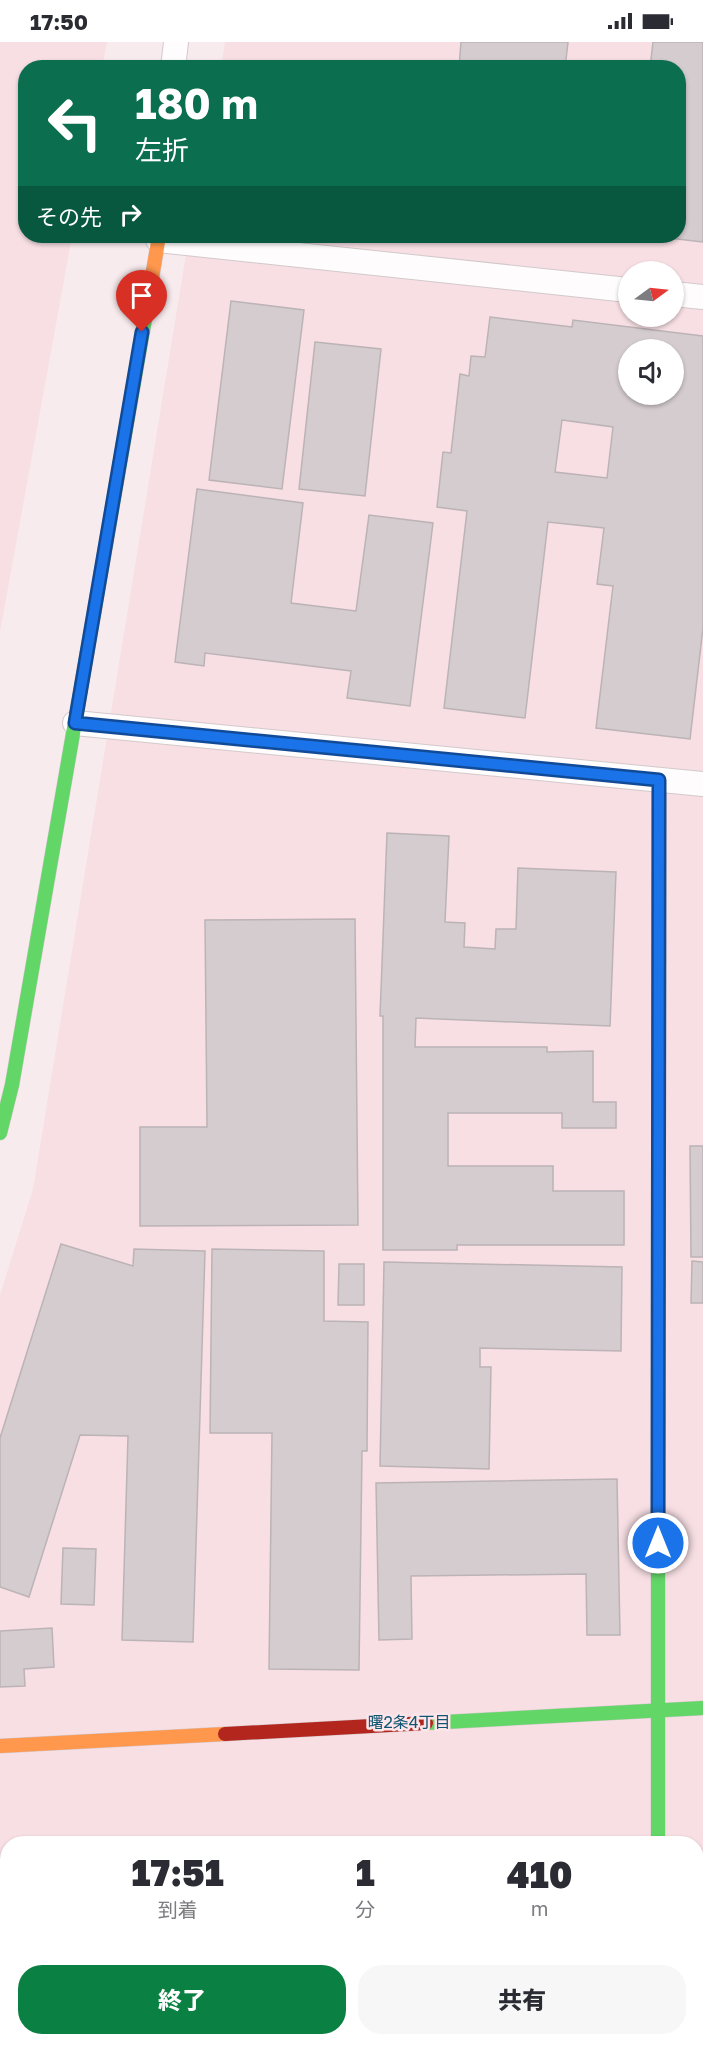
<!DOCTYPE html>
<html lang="ja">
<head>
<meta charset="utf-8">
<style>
  :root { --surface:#fff; --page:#f7f7f7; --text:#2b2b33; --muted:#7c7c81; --accent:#0b8043 }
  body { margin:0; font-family:"Golos Text","Noto Sans JP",sans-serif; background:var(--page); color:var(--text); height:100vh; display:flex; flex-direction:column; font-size:22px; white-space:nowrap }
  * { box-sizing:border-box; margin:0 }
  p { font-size:20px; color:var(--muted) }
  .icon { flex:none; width:33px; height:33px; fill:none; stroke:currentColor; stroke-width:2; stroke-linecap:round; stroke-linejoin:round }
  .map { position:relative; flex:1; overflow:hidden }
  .side { position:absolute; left:0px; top:1794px; width:704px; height:210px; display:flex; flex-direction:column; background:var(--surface); border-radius:24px 24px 0 0; box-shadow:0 2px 4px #0004 }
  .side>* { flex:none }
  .top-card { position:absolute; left:18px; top:18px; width:668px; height:183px; border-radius:24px; box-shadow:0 2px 4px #0004; background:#0b6e4f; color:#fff; overflow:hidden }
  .needle { width:39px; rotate:75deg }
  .fabs { position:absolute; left:618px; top:219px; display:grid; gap:12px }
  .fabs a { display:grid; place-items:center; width:66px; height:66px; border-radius:50%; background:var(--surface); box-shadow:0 2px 4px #0004; font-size:30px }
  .pin { position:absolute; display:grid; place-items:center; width:51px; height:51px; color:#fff; margin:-62px -26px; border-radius:50% 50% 50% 0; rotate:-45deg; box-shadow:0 0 6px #0007 }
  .pin .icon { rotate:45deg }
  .me { position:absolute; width:66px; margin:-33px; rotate:0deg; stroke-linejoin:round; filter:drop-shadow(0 0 4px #0008) }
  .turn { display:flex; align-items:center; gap:21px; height:126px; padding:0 18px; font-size:27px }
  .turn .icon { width:78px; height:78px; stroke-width:2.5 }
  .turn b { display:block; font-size:42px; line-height:51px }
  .then { display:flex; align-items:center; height:57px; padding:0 18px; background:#0003; gap:12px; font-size:22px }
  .eta { display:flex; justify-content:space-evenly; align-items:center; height:102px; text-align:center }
  .eta b { font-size:36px; font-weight:800; line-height:42px }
  .cta { display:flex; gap:12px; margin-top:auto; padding:12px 18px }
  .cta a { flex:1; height:69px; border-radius:24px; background:var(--accent); color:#fff; font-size:24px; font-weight:800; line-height:69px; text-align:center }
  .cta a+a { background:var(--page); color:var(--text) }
  .status { display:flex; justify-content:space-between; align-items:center; height:42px; padding:0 30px; background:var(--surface); direction:ltr }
  .status svg { height:16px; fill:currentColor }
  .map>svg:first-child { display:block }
</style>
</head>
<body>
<div class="status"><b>17:50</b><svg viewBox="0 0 49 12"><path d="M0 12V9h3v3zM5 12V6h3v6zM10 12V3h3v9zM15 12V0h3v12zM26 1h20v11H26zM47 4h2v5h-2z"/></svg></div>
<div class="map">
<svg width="703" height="2004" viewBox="0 0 703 2004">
  <rect width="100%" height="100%" fill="#f8ebee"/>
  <g fill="#f7dfe4" fill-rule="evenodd">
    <polygon points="0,0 107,0 102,25 26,26 26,194 72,194 0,590"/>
    <path d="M 225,0 L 703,0 L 703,2004 L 0,2004 L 0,1253 L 33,1147 L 189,194 L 678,194 L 678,26 L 221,25 ZM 628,230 L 674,230 L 674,274 L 628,274 ZM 628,308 L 674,308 L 674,352 L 628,352 ZM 8,1802 L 696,1802 L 696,1996 L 8,1996 Z"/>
  </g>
  <g fill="#d5cccf" stroke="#bcb3b6" stroke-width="1.5" fill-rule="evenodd">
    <polygon points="461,0 568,0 565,26 459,26"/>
    <polygon points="653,0 703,0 703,200 651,194 678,194 678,26 650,26"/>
    <polygon points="231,259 304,268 282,447 209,438"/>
    <path d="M 490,275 L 572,285 L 573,278 L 703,294 L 703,586 L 690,697 L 596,686 L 613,544 L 597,542 L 604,486 L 548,480 L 525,676 L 444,666 L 467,469 L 437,465 L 443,410 L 451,411 L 460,332 L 469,334 L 471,314 L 485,315 ZM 628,308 L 674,308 L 674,352 L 628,352 ZM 562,378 L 613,385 L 607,436 L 555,430 Z"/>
    <polygon points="315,300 381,307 365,454 299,447"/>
    <polygon points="197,447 303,461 291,561 356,569 369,473 433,481 410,664 347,656 351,629 205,611 204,624 175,620"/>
    <polygon points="387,791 449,794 445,880 465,881 464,905 495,907 496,887 516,887 518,826 616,830 610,984 416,976 415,1005 547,1005 547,1010 593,1009 593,1060 616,1060 616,1086 562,1086 562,1071 448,1071 448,1124 553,1124 553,1149 624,1149 624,1203 457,1203 457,1208 383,1208 383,974 380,974"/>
    <polygon points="355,877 358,1183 140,1184 140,1085 207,1085 205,878"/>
    <polygon points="690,1104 703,1104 703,1215 691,1215"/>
    <polygon points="61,1202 133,1224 134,1207 205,1209 193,1600 122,1598 128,1394 80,1393 29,1555 0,1545 0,1396"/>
    <polygon points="212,1207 324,1209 324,1279 368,1280 367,1409 362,1409 359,1628 269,1627 272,1391 210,1391"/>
    <polygon points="692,1219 703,1220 703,1261 691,1261"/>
    <polygon points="384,1220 622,1225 621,1309 480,1306 480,1325 491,1325 489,1427 380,1424"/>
    <polygon points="339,1222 364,1222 364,1263 338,1263"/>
    <polygon points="617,1437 620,1593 587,1593 586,1532 411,1534 412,1597 379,1598 376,1441"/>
    <polygon points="63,1506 96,1507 94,1563 61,1562"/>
    <polygon points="52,1586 54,1625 24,1627 25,1644 0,1645 0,1589"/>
    <rect x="385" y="1996" width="38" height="3"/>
    <rect x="548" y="1996" width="49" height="8"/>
  </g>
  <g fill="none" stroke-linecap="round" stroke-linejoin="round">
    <g stroke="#d3c9cb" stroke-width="26">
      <g id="street">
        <polyline points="173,26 176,0"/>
        <polyline points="158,198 628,248"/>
        <polyline points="674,252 703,255"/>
        <polyline points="75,681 703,742"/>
        <polyline points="658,2004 658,1996"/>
      </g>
    </g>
    <g stroke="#d3c9cb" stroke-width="15">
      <g id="fast">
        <polyline points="659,919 659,738"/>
        <polyline points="0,1091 12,1043 146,271"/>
        <polyline points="426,1681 703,1666"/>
        <polyline points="658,1802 658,1271"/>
      </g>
    </g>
    <g stroke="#d3c9cb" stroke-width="15">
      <g id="slow">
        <polyline points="146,271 159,194"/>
        <polyline points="658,1271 659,919"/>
        <polyline points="0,1704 225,1692"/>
      </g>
    </g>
    <g stroke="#d3c9cb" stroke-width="15">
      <polyline id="jam" points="225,1692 426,1681"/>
    </g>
    <use href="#street" stroke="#fefcfc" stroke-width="24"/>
    <use href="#fast" stroke="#63d668" stroke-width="14"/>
    <use href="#slow" stroke="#ff974d" stroke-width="14"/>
    <use href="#jam" stroke="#b3261e" stroke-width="14"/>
  </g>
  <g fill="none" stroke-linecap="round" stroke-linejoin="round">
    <g stroke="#114b97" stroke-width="15">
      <polyline id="route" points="142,290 75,681 659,738 658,1501"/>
    </g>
    <use href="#route" stroke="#1a73e8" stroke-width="10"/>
  </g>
  <g text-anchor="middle" stroke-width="5" stroke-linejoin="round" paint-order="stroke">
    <g font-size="16" fill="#105572" stroke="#fee5ea">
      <text x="409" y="1686">曙2条4丁目</text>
    </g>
  </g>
</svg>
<div class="fabs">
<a><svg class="needle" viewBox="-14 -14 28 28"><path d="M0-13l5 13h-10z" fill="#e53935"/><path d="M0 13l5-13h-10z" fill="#7c7c81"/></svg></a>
<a><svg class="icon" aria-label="sound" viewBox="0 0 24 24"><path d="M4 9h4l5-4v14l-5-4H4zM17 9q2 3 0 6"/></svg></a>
</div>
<div class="pin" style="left:142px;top:290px;background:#d93025"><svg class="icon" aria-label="arrive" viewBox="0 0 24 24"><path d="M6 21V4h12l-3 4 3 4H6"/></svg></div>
<svg class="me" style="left:658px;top:1501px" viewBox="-20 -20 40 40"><circle r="17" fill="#1a73e8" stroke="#fff" stroke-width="3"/><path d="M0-11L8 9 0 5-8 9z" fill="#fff"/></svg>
<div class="top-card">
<div class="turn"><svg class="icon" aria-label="left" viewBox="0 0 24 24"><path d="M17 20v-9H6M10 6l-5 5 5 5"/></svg><div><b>180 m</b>左折</div></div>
<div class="then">その先<svg class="icon" aria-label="right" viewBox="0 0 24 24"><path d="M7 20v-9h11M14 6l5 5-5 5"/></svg></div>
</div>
<section class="side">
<div class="eta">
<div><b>17:51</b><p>到着</p></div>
<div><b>1</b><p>分</p></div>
<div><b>410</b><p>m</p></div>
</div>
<div class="cta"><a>終了</a><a>共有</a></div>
</section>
</div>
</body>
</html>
